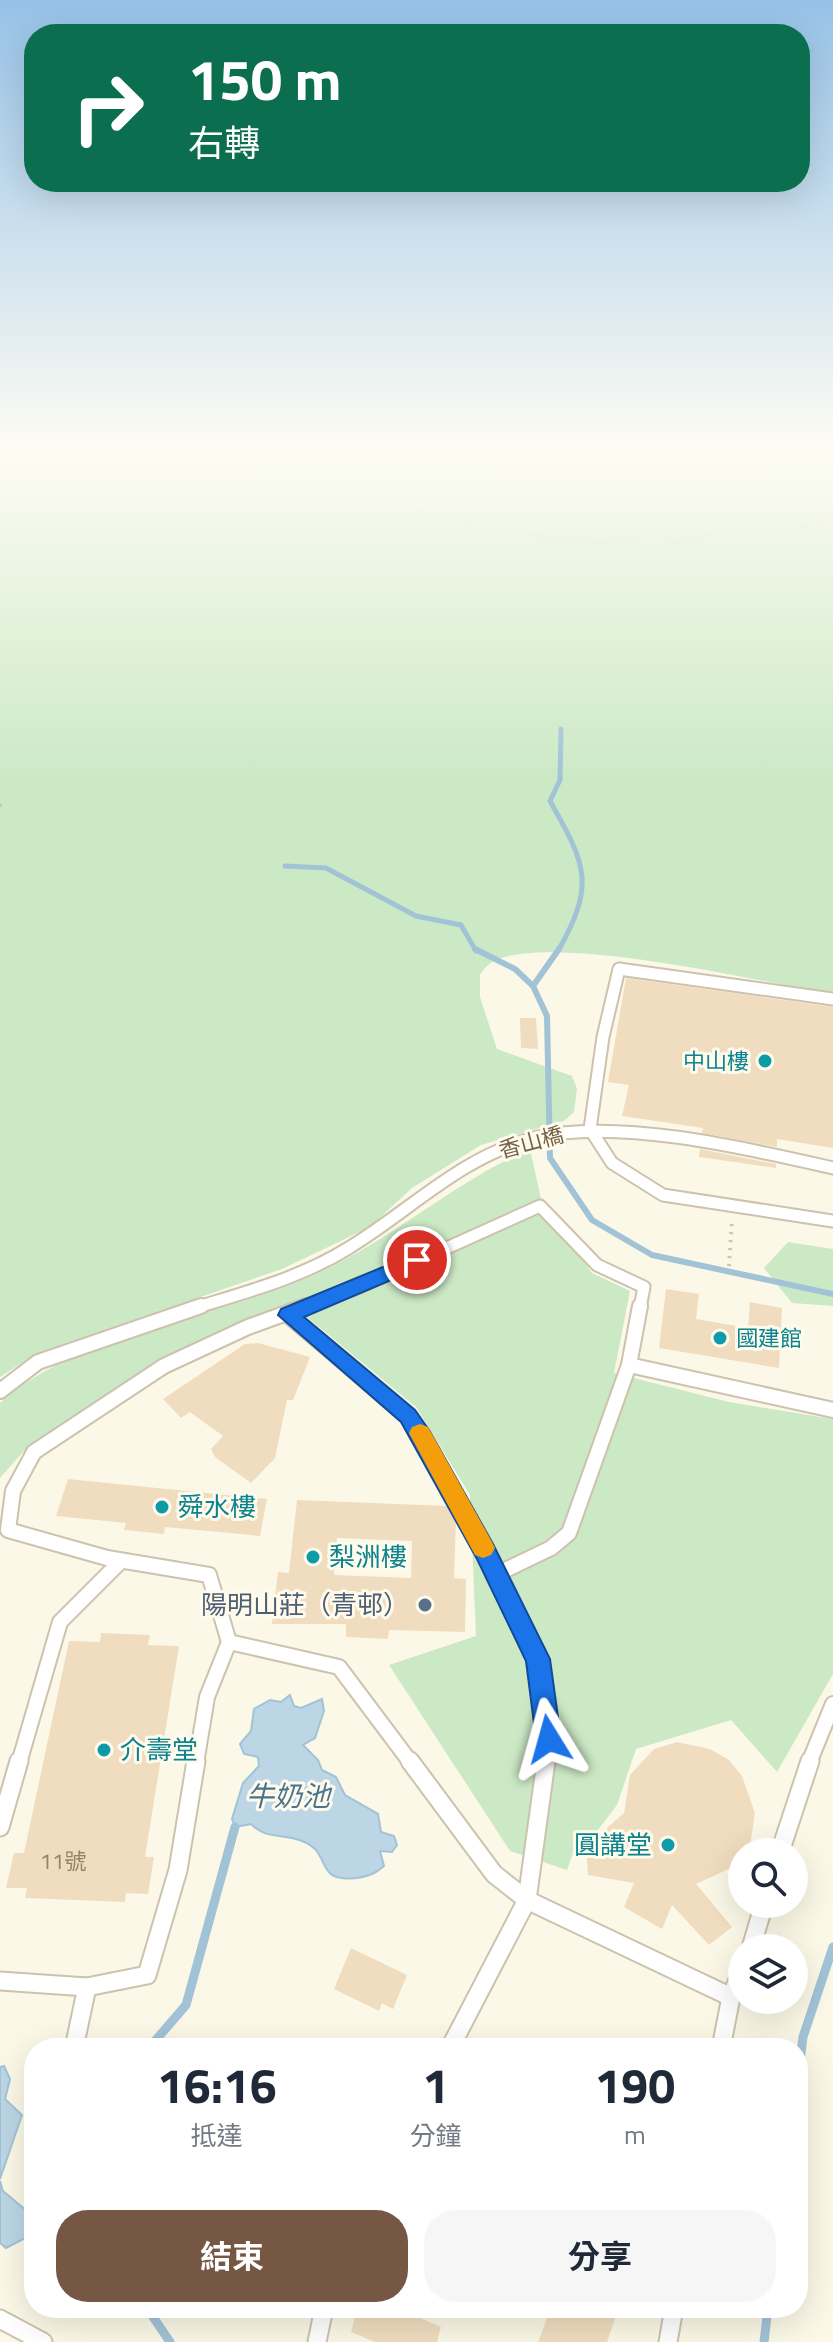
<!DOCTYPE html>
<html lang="zh-TW">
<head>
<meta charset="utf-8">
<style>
  :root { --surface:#fff; --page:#f6f6f7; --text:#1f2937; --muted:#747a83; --accent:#765743 }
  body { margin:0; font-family:"Titillium Web","Noto Sans TC",sans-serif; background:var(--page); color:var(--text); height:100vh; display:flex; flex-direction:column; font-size:30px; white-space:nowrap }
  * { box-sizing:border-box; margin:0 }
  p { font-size:26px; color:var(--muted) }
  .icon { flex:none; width:44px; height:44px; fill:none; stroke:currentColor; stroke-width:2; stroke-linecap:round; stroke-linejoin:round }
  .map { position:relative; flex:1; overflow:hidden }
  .panel { position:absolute; left:24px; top:2038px; width:784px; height:280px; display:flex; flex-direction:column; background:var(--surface); border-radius:32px; box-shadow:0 8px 32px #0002 }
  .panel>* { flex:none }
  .guide { position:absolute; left:24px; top:24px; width:786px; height:168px; border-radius:32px; box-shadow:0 8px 32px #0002; background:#0b6e4f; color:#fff; overflow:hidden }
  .fabs { position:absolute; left:728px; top:1838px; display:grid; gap:16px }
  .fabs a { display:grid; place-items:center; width:80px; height:80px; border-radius:50%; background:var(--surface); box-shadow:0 8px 32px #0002; font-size:40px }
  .pin { position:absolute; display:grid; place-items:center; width:68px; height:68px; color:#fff; margin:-34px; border:4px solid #fff; border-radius:50%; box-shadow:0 2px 8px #0007 }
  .me { position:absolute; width:88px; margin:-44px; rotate:352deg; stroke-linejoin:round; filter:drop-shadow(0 0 6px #0008) }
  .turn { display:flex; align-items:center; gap:28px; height:168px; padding:0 32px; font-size:36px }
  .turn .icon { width:104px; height:104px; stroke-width:2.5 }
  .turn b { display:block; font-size:56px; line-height:68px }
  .eta { display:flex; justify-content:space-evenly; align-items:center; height:136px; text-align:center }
  .eta b { font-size:48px; font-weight:700; line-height:56px }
  .primary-button { display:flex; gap:16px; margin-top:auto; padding:16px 32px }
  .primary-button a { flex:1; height:92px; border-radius:32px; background:var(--accent); color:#fff; font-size:32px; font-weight:700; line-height:92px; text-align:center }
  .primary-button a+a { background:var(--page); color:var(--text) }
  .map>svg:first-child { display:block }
</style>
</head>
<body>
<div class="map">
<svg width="833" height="2342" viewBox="0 0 833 2342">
  <rect width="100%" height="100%" fill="#fcf8e7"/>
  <g fill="#cce9c6">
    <path d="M 0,450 L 833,450 L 833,994 C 756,981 565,935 498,959 C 490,962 484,968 480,975 L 480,997 L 497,1049 L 572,1076 L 577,1089 L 574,1112 L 564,1121 L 481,1145 L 412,1188 L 370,1227 L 282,1269 L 37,1353 L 0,1377 Z"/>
    <path d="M 530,1149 L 541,1199 L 592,1273 L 630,1291 L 614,1373 L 729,1402 L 833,1419 L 833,1674 L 777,1772 L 731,1720 L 636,1749 L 617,1805 L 595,1834 L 579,1837 L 567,1870 L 510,1851 L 389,1665 L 476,1636 L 470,1495 L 416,1407 L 291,1304 L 152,1364 L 23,1452 L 0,1478 L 0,1403 C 80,1332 211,1319 309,1277 C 388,1244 451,1183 530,1149 Z"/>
    <polygon points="788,1242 833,1249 833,1306 792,1303 764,1268"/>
  </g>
  <g fill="#bcd6e5" stroke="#a2c3d6" stroke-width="2">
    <path d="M 290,1695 L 294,1706 L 301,1708 L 322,1699 L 324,1711 L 315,1738 L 303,1745 L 318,1760 L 322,1770 L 336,1777 L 345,1795 L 378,1814 L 381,1832 L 394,1836 L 397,1845 L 392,1852 L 380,1851 L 384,1866 C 375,1874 369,1876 357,1878 C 312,1883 334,1853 302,1841 C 282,1833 267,1840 251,1824 L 235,1827 L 232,1819 L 243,1783 L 259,1766 L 258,1757 L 244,1754 L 240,1744 L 251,1731 L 254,1709 L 270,1700 L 281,1702 Z"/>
    <polygon points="4,2066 10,2079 5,2099 22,2115 0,2179 0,2067"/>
    <polygon points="0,2181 3,2191 34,2217 34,2240 25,2238 6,2248 0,2243"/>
  </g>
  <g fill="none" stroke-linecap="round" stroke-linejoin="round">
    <g stroke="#a2c3d6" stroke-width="5">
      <polyline points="285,866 326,868 416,916 461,925 476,951"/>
      <path d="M 558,951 C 596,884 586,865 550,801 L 560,780 L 561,729"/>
    </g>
    <g stroke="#a2c3d6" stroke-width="6">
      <polyline points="475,949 515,969 533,986 547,1016 550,1158 592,1220 652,1255 833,1294"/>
      <polyline points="533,986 559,949"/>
    </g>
    <g stroke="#a2c3d6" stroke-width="9">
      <polyline points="149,2048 186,2005 235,1827"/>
      <polyline points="798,2077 803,2037 833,1947"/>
      <polyline points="147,2308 170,2342"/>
      <polyline points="764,2342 768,2308"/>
    </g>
  </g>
  <g fill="#f0ddbf" fill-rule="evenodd">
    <polygon points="626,978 833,1007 833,1148 777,1139 777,1147 702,1133 703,1128 622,1116 629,1085 608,1082"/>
    <polygon points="520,1018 536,1018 538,1049 521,1048"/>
    <polygon points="700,1149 776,1164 776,1168 699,1157"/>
    <polygon points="666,1289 699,1294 696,1319 748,1328 750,1302 782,1308 779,1368 659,1348"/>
    <polygon points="258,1343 310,1357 293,1400 287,1400 275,1458 251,1483 215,1457 211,1449 223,1436 190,1412 181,1418 163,1399 245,1344"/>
    <polygon points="68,1479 267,1499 260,1536 165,1527 164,1534 124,1530 126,1523 56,1516"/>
    <path d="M 297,1500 L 447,1506 L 456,1521 L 454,1578 L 466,1579 L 465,1632 L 389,1630 L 388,1639 L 346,1637 L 346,1624 L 272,1624 L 278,1572 L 289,1573 ZM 337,1538 L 412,1541 L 411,1578 L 334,1575 Z"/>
    <polygon points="101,1633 150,1635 148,1645 179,1646 145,1857 154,1857 148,1894 126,1893 125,1902 25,1898 27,1888 6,1888 14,1853 24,1853 69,1641 100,1642"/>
    <polygon points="677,1742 710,1749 729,1760 742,1776 755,1813 750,1846 733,1867 696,1884 732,1927 709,1945 672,1905 662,1929 624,1907 634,1883 588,1875 586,1843 601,1844 608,1827 624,1813 630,1775 654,1749"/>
    <polygon points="351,1948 407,1975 393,2009 382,2003 379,2011 334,1989"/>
    <polygon points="378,2308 397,2308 441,2327 437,2342 375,2342 351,2332 357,2309 376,2317"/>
    <polygon points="551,2308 610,2308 617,2313 607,2342 538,2342"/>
  </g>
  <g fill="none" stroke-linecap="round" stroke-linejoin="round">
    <g stroke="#cdc2ad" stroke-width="15">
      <g id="service-far2">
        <polyline points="833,999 619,969 603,1037 590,1129 612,1163 663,1195 833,1221"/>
        <path d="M 195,1308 C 246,1292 300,1278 347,1249 C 410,1211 460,1157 534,1138 C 616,1117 750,1149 833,1168"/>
        <polyline points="300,1308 360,1287 540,1206 597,1265 644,1287 640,1308"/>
      </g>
    </g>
    <g stroke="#cdc2ad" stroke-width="18">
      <g id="service-far1">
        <polyline points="306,1306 248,1327 164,1366 34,1452 13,1491 8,1530 107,1558 209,1575 229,1642 339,1667 411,1763"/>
        <polyline points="640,1306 629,1365 833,1410"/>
        <polyline points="288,1315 408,1416 485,1552 538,1659 549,1739 546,1763"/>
        <polyline points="0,1391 38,1362 201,1306"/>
        <polyline points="497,1574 551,1548 569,1533 629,1365"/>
        <polyline points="19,1763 60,1622 119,1563"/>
        <polyline points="196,1763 207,1697 229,1642"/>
        <polyline points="809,1763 833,1704"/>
      </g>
    </g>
    <g stroke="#cdc2ad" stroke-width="21">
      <g id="service">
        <polyline points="410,1761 494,1874 527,1900 731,1997"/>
        <polyline points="0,1827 19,1761"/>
        <polyline points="780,1852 810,1761"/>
        <polyline points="751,1948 764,1904"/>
        <polyline points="0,1981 87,1987 147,1975 178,1870 196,1761"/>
        <polyline points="74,2048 87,1987"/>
        <polyline points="450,2048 527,1900 546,1761"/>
        <polyline points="721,2048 731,1997 742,1970"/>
        <polyline points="0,2319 43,2342"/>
        <polyline points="317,2342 324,2308"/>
        <polyline points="668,2342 674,2308"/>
      </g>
    </g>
    <g stroke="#d5c1a2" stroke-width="2" stroke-dasharray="1 4" stroke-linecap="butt">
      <polyline points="189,450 209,477 285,494 331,496 368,509 412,508 479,528 590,542 658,546 715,533 817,526 833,517"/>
      <polyline points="30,484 64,481 69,487 208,477"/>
      <polyline points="0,493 30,484 91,450"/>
      <polyline points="820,526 833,530"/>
    </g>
    <polyline stroke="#d5c1a2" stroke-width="3" stroke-dasharray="2 5" stroke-linecap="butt" points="0,806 4,803"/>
    <polyline stroke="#d5c1a2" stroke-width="4" stroke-dasharray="2 6" stroke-linecap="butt" points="729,1266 732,1221"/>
    <use href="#service-far2" stroke="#fff" stroke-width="11"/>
    <use href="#service-far1" stroke="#fff" stroke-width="14"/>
    <use href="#service" stroke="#fff" stroke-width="17"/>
  </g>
  <linearGradient id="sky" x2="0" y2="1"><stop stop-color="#96c2e7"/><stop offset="0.58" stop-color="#fefcf4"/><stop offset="1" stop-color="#fefcf4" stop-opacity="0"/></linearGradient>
  <rect width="833" height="778" fill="url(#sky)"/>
  <polygon fill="#1a73e8" stroke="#114b97" stroke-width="2" points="417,1253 427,1260 424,1266 304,1317 415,1410 429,1430 493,1544 550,1659 561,1739 557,1748 549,1751 540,1748 536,1739 526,1661 477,1559 401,1422 278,1315 281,1309"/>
  <polygon fill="#f59e0b" points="420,1424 428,1427 491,1540 495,1548 491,1555 483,1558 475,1555 409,1433 412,1427"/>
  <g fill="#0f9aa8" stroke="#fefbed" stroke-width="3">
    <circle cx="765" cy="1061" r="8"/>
    <circle cx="720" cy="1338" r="8"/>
    <circle cx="162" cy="1507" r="8"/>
    <circle cx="313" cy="1557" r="8"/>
    <circle cx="104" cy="1750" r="8"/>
    <circle cx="668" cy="1845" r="8"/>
  </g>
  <circle fill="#5c6f8a" stroke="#fefbed" stroke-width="3" cx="425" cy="1605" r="8"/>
  <g text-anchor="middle" stroke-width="6" stroke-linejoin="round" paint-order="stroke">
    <g font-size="22" fill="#0d838f" stroke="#fefbed" text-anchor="end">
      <text x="749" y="1069">中山樓</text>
      <text x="736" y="1346" text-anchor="start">國建館</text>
    </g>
    <g font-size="22" fill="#75634c" stroke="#fefbed">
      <text transform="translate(531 1142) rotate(-15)" y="8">香山橋</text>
    </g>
    <g font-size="22" fill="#948269">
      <text x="63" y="1869">11號</text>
    </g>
    <g font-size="26" fill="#0d838f" stroke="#fefbed" text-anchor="start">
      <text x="178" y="1516">舜水樓</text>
      <text x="329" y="1566">梨洲樓</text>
      <text x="120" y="1759">介壽堂</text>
      <text x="652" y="1854" text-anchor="end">圓講堂</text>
    </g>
    <g font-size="26" fill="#4e5e75" stroke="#fefbed" text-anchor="end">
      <text x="409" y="1614">陽明山莊（青邨）</text>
    </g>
    <g font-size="28" font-style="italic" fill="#4a748e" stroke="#fefbed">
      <text x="288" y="1806">牛奶池</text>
    </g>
  </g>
</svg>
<div class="fabs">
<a><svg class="icon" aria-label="search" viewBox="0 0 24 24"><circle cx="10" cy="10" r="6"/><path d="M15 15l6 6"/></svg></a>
<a><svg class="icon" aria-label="layers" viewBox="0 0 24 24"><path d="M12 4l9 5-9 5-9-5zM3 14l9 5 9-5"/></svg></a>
</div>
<div class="pin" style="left:417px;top:1260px;background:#d93025"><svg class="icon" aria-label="arrive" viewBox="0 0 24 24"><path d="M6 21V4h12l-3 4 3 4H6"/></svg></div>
<svg class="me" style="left:549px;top:1739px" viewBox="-20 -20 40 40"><path d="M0-17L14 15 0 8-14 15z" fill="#1a73e8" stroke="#fff" stroke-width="4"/></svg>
<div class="guide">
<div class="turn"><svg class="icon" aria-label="right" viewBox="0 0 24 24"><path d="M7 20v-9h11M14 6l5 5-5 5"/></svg><div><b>150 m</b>右轉</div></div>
</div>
<section class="panel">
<div class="eta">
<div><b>16:16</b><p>抵達</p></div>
<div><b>1</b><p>分鐘</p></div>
<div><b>190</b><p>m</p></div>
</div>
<div class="primary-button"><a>結束</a><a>分享</a></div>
</section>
</div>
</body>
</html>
